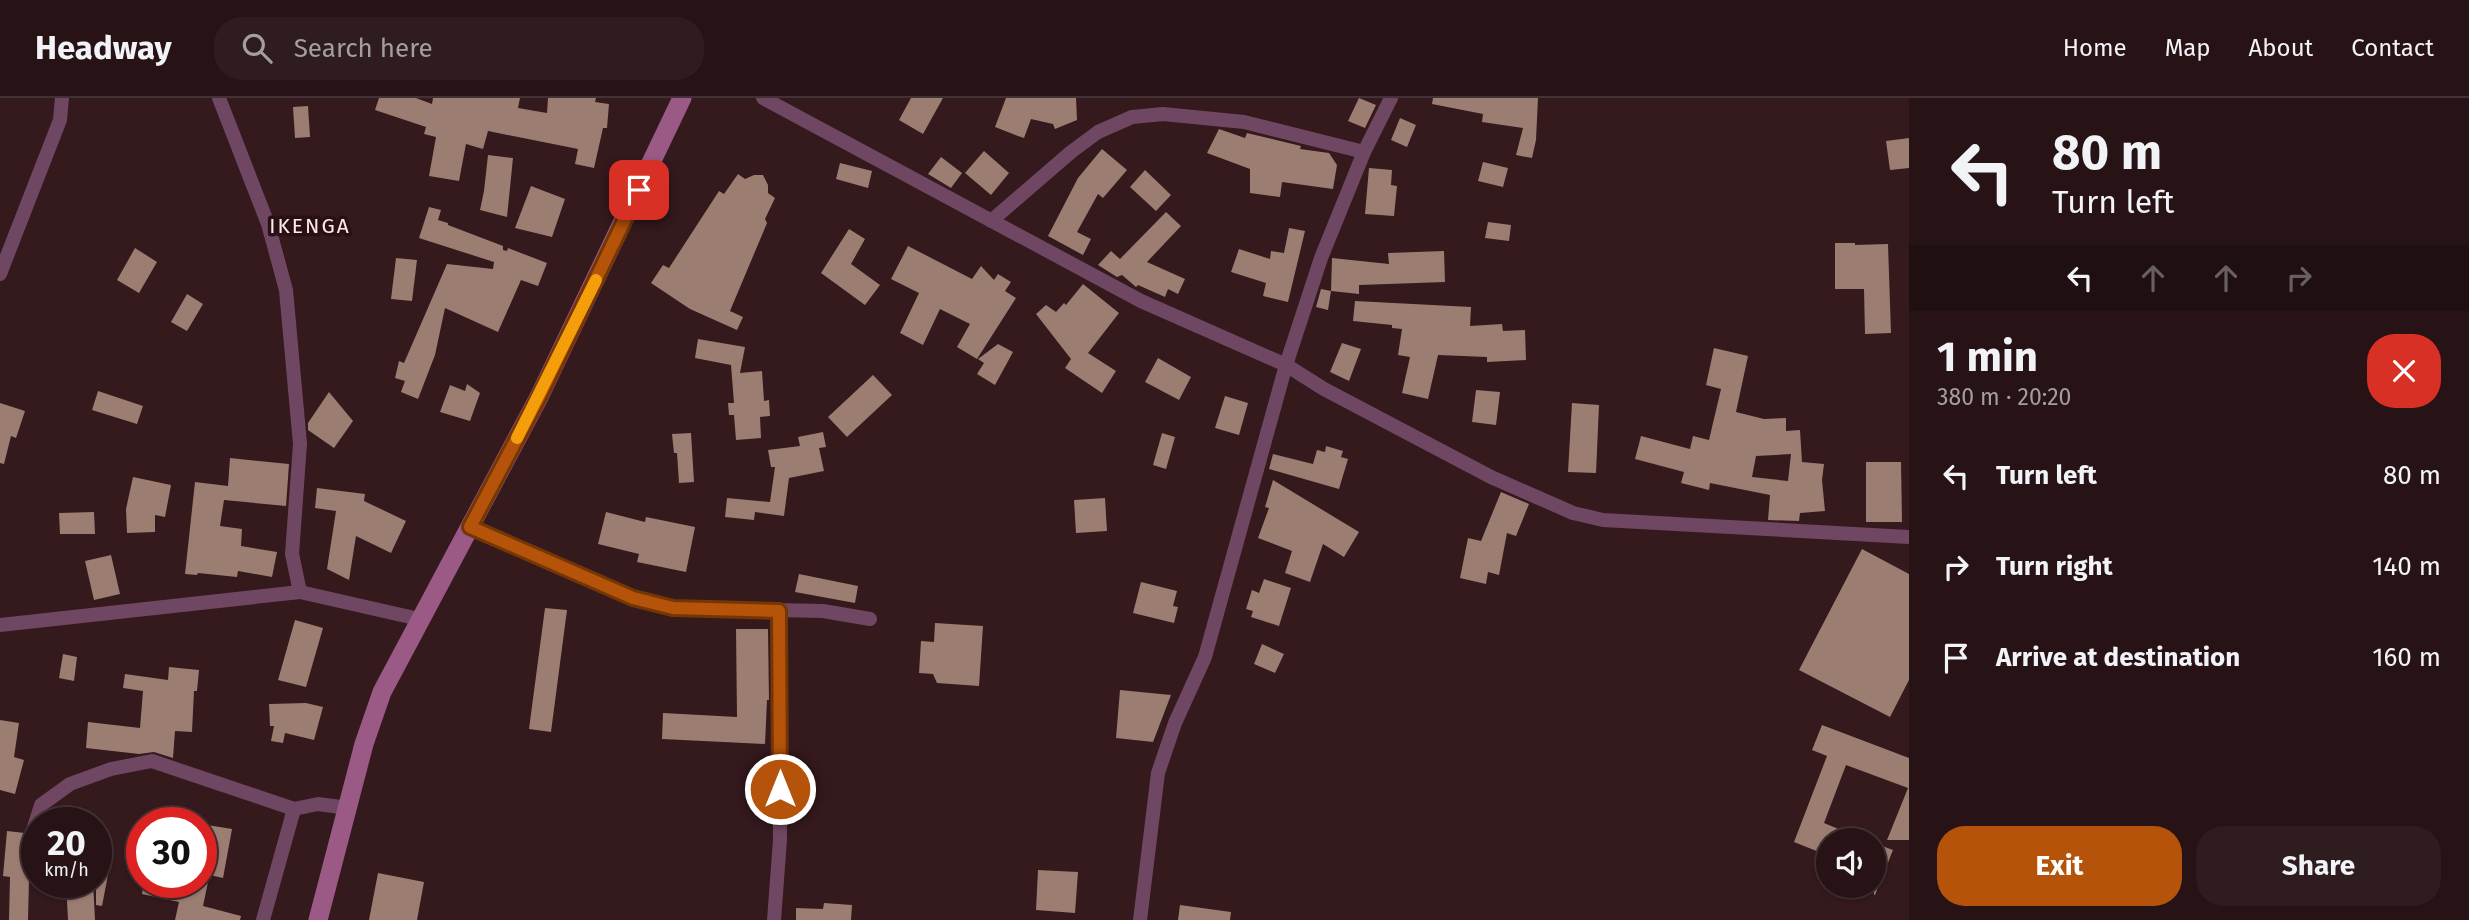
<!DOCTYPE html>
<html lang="en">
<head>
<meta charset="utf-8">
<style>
  :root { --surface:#271316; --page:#2f1c1f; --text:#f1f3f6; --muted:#a49ea1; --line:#433235; --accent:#b45309 }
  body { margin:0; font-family:"Fira Sans",sans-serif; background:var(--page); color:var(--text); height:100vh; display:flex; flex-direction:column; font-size:26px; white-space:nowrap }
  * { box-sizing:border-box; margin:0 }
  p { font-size:23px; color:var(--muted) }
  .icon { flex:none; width:38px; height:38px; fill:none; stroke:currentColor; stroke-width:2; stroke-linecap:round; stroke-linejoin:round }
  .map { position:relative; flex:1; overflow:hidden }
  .drawer { display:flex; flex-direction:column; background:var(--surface); width:560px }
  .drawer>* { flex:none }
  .hud { background:#271316; color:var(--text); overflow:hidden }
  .buttons { position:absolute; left:1816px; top:730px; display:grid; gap:14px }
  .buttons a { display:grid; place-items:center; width:70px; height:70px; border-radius:50%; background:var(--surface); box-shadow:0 2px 5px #0004,0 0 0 2px var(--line); font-size:35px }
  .speed { position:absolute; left:21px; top:709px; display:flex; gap:14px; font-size:35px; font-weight:700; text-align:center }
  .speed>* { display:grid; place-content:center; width:91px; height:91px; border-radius:50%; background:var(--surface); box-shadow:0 2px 5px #0004,0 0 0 2px var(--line); line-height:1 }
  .speed small { font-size:18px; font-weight:400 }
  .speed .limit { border:10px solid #d22; background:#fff; color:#111 }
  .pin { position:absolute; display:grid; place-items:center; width:60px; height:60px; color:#fff; margin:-30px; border-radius:14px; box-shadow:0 4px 10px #0006 }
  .me { position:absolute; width:77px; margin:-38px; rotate:0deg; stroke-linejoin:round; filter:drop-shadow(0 0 5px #0008) }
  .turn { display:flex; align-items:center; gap:24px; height:147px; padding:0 28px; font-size:32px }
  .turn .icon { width:91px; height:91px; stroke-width:2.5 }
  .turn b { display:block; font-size:49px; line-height:60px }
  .lanes { display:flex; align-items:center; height:66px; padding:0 28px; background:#0003; justify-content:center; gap:35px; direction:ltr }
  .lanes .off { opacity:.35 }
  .round { display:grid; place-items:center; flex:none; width:74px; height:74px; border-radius:28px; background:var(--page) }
  .summary { display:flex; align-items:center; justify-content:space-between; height:119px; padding:0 28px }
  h1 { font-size:42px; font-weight:700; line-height:52px }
  .cta { display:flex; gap:14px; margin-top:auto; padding:14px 28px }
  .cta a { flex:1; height:80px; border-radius:28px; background:var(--accent); color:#fff; font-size:28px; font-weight:700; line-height:80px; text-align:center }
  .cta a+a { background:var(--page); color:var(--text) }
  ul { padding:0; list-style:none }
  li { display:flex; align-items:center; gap:21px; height:91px; padding:0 28px }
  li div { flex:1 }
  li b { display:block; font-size:26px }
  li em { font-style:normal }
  header { display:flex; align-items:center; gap:42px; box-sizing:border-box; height:98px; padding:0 35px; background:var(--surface); border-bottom:2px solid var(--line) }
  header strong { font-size:33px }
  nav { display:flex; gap:38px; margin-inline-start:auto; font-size:24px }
  .search { width:490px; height:63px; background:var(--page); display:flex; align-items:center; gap:18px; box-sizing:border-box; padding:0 24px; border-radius:28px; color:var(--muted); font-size:26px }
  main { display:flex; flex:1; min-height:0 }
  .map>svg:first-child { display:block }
</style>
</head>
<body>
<header>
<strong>Headway</strong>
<div class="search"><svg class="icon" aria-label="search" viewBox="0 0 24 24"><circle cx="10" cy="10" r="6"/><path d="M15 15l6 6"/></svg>Search here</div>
<nav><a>Home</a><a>Map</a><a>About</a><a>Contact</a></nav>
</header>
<main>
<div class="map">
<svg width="1909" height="822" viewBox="0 0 1909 822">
  <rect width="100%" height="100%" fill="#34191d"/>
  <g fill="#9c7d71" fill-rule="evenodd">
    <polygon points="379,0 416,0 432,6 433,0 520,0 518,10 547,15 548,0 596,0 595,4 609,6 607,30 603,30 594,70 575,66 578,51 488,33 483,51 466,46 459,83 429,78 436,39 424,36 426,29 375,12"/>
    <polygon points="911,0 943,0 923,36 899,22"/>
    <polygon points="1006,0 1076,0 1077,22 1055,31 1053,26 1031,21 1024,40 1018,38 995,29"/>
    <polygon points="1359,0 1376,7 1365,30 1348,23"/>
    <polygon points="1433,0 1538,0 1536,42 1532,60 1516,57 1523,30 1482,24 1483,16 1432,6"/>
    <polygon points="308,8 310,39 295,40 293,9"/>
    <polygon points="1400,20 1416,27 1407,49 1391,42"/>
    <polygon points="1219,31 1245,40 1247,35 1301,48 1300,51 1329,55 1337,67 1333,91 1282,84 1280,99 1250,95 1250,71 1207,55"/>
    <polygon points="1909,40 1909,70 1890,72 1886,43"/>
    <polygon points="1102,51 1127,72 1103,100 1098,96 1077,134 1091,141 1083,157 1048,138 1078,80"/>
    <polygon points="984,53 1009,75 991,97 965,75"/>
    <polygon points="488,57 513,60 507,119 480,112 484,93"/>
    <polygon points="941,59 962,75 951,90 928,76"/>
    <polygon points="1483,64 1508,70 1503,89 1478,83"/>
    <polygon points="840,65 872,73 868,90 836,81"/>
    <polygon points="1369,70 1392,72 1391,87 1397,88 1394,118 1365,116"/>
    <polygon points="1145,72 1171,97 1156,113 1130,89"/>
    <polygon points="738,76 745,81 754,77 763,77 768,87 768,95 775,100 765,121 767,125 730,213 743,219 737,232 690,211 651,185 663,167 669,170 719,93 724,96"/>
    <polygon points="531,88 565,101 552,139 515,130"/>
    <polygon points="429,109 441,112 438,122 448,125 448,127 503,148 503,152 507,153 508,150 547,165 538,188 521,182 498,234 445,210 435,257 418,301 401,294 405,283 395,280 399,263 404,265 447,166 493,171 494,164 419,140"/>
    <polygon points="1166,114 1181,128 1147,164 1185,181 1178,196 1168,191 1165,199 1138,187 1136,189 1122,177 1117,179 1098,167 1111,153 1120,161"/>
    <polygon points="1488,124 1511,127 1509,143 1485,140"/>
    <polygon points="1289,130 1305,133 1288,204 1263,198 1266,185 1231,174 1239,151 1270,161 1271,153 1284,155"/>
    <polygon points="849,131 865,141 851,166 880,187 865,207 821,175"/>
    <polygon points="1835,145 1855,145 1855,147 1888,146 1891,235 1865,236 1864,191 1835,191"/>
    <polygon points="908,148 972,181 981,168 994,182 998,176 1011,184 1005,193 1016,200 977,261 957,249 970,226 940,211 923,247 900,235 919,195 891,181"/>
    <polygon points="135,150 157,164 139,195 117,182"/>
    <polygon points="1444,153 1445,184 1359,187 1359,196 1331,193 1332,160 1389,166 1388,155"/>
    <polygon points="396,160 417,162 412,203 391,201"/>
    <polygon points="1083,186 1119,215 1088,255 1116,273 1102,295 1065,270 1071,261 1036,216 1046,207 1056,214 1064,205 1066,207"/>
    <polygon points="1321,191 1331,193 1328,212 1316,209"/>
    <polygon points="187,196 203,206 187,233 171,224"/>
    <polygon points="1355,203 1471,209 1470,228 1502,226 1503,233 1525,232 1526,262 1487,264 1487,259 1438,257 1428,301 1402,295 1410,259 1398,257 1402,231 1392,230 1392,227 1353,223"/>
    <polygon points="698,241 745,249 740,275 762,273 764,303 769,302 770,318 760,319 761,340 736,342 734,317 729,317 728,305 734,305 731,267 695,260"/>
    <polygon points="1342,245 1361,251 1349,283 1330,274"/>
    <polygon points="998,246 1013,254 995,287 977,276 984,265 978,261"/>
    <path d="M 1714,250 L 1748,258 L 1736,314 L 1764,321 L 1786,320 L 1786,333 L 1800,332 L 1802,364 L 1824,366 L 1822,382 L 1825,413 L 1800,415 L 1799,423 L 1768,422 L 1770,397 L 1710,385 L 1709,392 L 1681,385 L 1684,374 L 1635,361 L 1641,338 L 1690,351 L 1693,338 L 1709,342 L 1721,291 L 1706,287 ZM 1791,356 L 1788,383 L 1752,379 L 1756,358 Z"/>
    <polygon points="1158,260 1191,279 1179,302 1145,284"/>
    <polygon points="873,277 892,297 847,339 828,319"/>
    <polygon points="467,286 480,295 470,323 440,314 450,287 465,293"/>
    <polygon points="1476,292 1500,294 1496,327 1472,324"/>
    <polygon points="98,293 143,308 137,326 92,312"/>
    <polygon points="329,294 353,323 334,350 308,332 308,325"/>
    <polygon points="1225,298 1248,305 1239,337 1215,330"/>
    <polygon points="0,305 25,313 16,340 11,338 4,366 0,365"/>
    <polygon points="1572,305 1599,307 1596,375 1568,374"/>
    <polygon points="823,334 826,349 819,350 824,373 789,380 784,418 755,414 754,422 725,419 727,400 770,404 775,369 771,369 768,352 800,348 798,339"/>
    <polygon points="691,335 694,384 679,385 677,355 674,355 672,336"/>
    <polygon points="1162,335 1175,339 1166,371 1153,367"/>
    <polygon points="1326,348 1343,353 1341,359 1348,361 1339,391 1269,371 1273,356 1313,366 1317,352 1325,354"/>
    <polygon points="230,360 289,366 286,408 224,402 220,428 242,431 241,448 277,454 272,479 238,473 237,479 198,475 197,477 185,476 195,384 228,388"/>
    <polygon points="1866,364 1901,364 1902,424 1866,424"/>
    <polygon points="133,379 171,387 165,419 155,417 155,434 127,435 126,411"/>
    <polygon points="1273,382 1359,434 1344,459 1323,446 1310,484 1285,475 1292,453 1258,440 1269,410 1265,409"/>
    <polygon points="317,390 365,396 364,403 406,423 391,455 356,438 349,482 327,471 336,413 315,410"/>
    <polygon points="1501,394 1529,406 1516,438 1507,435 1499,477 1488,474 1486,486 1460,480 1468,440 1481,443"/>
    <polygon points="1105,400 1107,433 1076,435 1074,402"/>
    <polygon points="94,414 95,436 60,436 59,415"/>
    <polygon points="606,414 645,424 646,419 695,429 686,474 637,464 639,456 598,446"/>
    <polygon points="1862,451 1909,476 1909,582 1890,619 1799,572"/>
    <polygon points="111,457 120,496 94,502 85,463"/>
    <polygon points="799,476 858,488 855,505 795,494"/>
    <polygon points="1264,481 1291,490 1279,528 1251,519 1253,513 1246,511 1252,492 1259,495"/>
    <polygon points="1141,484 1177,493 1173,508 1178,509 1174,525 1133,515"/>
    <polygon points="545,510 567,512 551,634 529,631"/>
    <polygon points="295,522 323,530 306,589 278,582"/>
    <polygon points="935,525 983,528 979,588 937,585 933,576 919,575 921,543 934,544"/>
    <polygon points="736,531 768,531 769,602 767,602 765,646 662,641 663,615 737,619"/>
    <polygon points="1262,546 1284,556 1275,575 1254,566"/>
    <polygon points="63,556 77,559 74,583 59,580"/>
    <polygon points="169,569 199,572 197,593 194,593 192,634 175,633 173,660 154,654 139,656 86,650 88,624 140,630 143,593 123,590 125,576 168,582"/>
    <polygon points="1120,592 1171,597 1153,644 1116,640"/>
    <polygon points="306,605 323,609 314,642 285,635 283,645 271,643 274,628 270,628 269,606"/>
    <polygon points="0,622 19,625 14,659 24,662 15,696 0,692"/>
    <polygon points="1822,627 1909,660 1909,742 1887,742 1908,690 1846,667 1824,725 1865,742 1829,742 1829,758 1794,744 1827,658 1812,652"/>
    <polygon points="201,726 232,731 223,780 201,775"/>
    <polygon points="7,733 25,735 29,751 37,754 36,782 29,781 28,822 9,822 10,779 3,778"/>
    <polygon points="1874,745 1893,752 1875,797 1874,797"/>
    <polygon points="96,753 112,756 102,808 96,807"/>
    <polygon points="1038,772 1078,774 1075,815 1036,812"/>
    <polygon points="378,775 424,784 417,822 369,822"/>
    <polygon points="66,784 93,784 95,822 68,822"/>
    <polygon points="144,784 208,784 203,808 241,818 240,822 175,822 179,804 142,796"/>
    <polygon points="824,805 852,807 851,822 796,822 796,810 823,811"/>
    <polygon points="1180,807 1231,814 1230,822 1178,822"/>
  </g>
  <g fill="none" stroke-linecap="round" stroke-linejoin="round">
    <g stroke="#704762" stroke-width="14">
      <polyline points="219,0 268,126 286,192 300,346 292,456 300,494 419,521"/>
      <polyline points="763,0 1141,203 1286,267 1324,291 1491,379 1573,415 1603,422 1909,439"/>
      <polyline points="991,123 1071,54 1098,34 1132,19 1163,16 1244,24 1364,54"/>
      <polyline points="0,176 60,22 62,0"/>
      <polyline points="470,429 633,500 673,510 823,513 870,521"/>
      <polyline points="0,527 300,494"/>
      <polyline points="37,745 34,729 41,707 70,686 111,671 152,663 294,711"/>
      <polyline points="263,822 294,711 318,706 348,710"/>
      <polyline points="774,822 780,742 779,513"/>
      <polyline points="1140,822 1158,675 1175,625 1205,559 1286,267 1321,160 1364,54 1391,0"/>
    </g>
    <polyline stroke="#9b5a86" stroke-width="19" points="318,822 364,646 382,594 539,299 682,0"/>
  </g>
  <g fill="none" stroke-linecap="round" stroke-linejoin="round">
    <g stroke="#753606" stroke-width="18">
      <polyline id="route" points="639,92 539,299 470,429 633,500 673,510 779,513 780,691"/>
    </g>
    <use href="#route" stroke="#b45309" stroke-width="12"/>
    <polyline stroke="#f59e0b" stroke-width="12" points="517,340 596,182"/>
  </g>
  <g text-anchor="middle" stroke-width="7" stroke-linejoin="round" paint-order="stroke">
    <g font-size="21" letter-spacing="2" fill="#fdeaec" stroke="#291014">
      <text x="310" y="135">IKENGA</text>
    </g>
  </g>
</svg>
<div class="buttons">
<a><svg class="icon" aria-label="sound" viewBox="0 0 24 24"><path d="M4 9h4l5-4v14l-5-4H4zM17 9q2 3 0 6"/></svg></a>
</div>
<div class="speed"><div>20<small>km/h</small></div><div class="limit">30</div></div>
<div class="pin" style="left:639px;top:92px;background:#d93025"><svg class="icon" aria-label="arrive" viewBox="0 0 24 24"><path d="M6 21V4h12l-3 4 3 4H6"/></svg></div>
<svg class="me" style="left:780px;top:691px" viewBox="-20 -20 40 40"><circle r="17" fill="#b45309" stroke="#fff" stroke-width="3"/><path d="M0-11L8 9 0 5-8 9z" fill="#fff"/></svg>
</div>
<section class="drawer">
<div class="hud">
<div class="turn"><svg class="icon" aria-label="left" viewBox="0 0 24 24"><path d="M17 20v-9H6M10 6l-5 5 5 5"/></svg><div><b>80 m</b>Turn left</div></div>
<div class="lanes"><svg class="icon" aria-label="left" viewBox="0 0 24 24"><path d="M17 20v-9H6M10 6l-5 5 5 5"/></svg><svg class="icon off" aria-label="ahead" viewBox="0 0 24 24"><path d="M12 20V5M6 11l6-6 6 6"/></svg><svg class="icon off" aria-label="ahead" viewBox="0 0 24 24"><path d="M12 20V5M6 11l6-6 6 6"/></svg><svg class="icon off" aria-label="right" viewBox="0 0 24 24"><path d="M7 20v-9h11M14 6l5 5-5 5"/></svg></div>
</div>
<div class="summary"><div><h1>1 min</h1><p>380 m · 20:20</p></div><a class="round" style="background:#d93025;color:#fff"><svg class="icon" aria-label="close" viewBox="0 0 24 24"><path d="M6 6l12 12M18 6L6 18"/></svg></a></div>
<ul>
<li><svg class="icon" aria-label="left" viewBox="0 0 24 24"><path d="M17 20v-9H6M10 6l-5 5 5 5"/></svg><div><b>Turn left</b></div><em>80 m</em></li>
<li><svg class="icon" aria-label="right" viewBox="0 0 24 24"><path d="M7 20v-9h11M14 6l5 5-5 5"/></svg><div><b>Turn right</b></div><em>140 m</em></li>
<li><svg class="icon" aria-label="arrive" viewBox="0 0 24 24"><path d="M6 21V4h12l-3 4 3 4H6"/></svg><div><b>Arrive at destination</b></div><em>160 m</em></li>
</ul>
<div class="cta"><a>Exit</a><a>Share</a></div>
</section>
</main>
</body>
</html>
